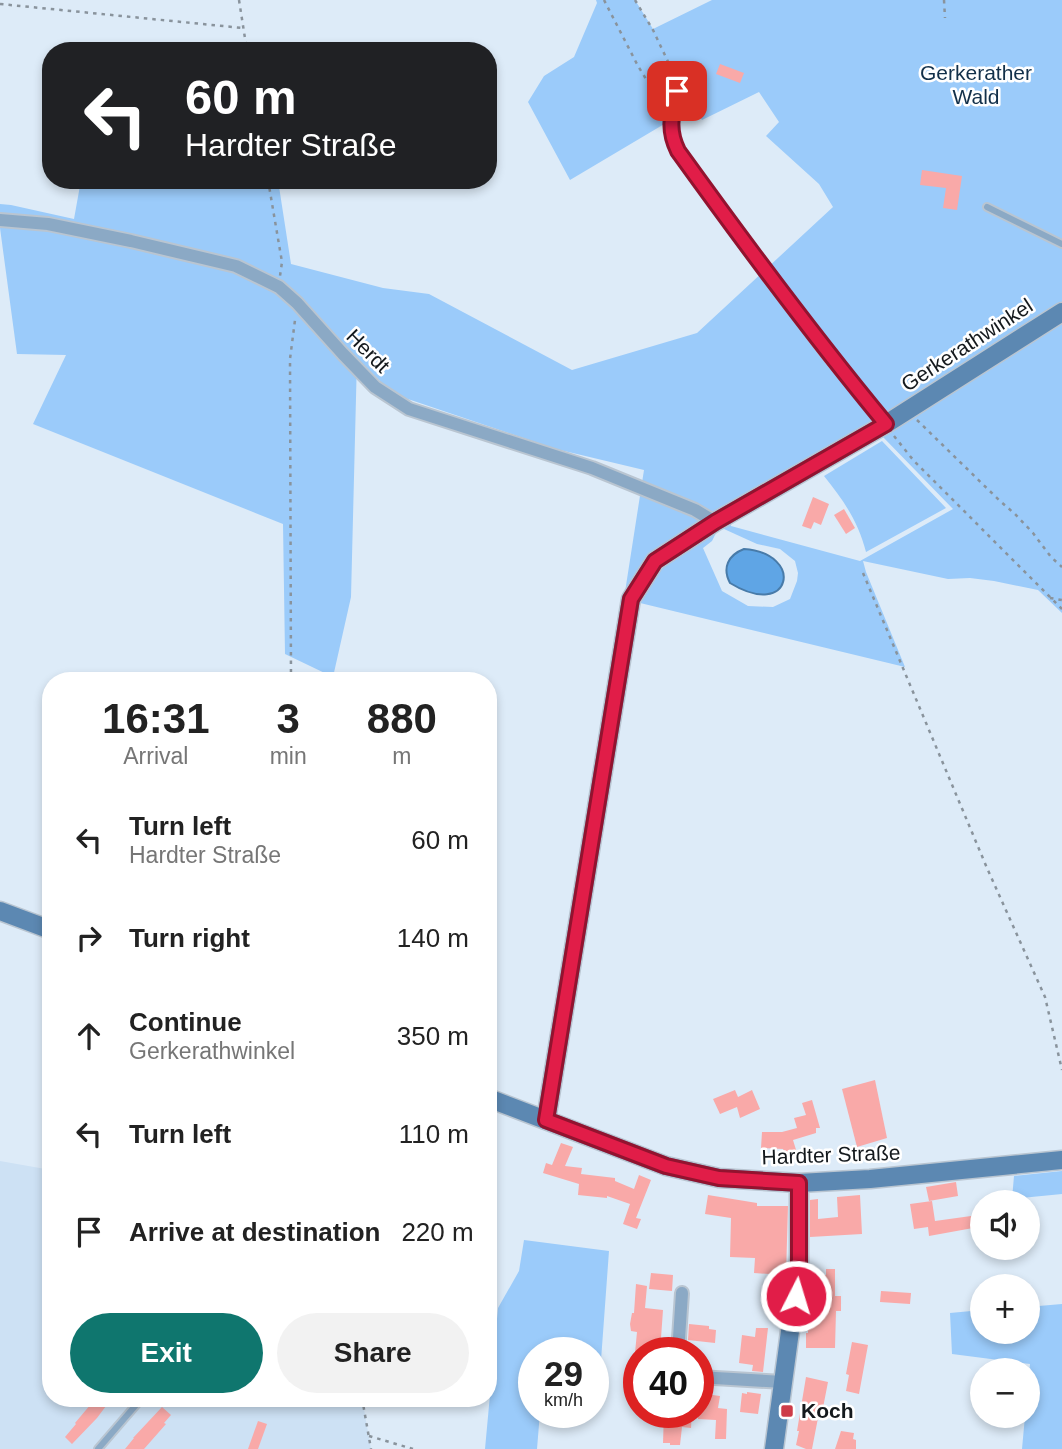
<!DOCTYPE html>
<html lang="en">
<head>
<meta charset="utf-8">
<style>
  :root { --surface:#fff; --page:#f2f2f2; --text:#222; --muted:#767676; --accent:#0f766e }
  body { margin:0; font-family:Helvetica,sans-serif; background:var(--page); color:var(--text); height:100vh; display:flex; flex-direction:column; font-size:26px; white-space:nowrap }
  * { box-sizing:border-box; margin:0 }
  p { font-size:23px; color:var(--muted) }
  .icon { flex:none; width:38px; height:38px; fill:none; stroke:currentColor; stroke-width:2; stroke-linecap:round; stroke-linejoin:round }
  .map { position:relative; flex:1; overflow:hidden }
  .sheet { position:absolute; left:42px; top:672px; width:455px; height:735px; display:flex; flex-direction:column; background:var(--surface); border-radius:28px; box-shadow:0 4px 10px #0003 }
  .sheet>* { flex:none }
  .hud { position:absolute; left:42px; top:42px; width:455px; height:147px; border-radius:28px; box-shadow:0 4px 10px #0003; background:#202124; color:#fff; overflow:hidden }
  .fabs { position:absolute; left:970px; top:1190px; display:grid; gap:14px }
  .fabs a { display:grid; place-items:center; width:70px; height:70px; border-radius:50%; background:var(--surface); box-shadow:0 4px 10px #0003; font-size:35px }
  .speed { position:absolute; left:518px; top:1337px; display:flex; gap:14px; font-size:35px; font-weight:700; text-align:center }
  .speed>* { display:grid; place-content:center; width:91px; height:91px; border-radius:50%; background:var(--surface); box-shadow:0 4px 10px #0003; line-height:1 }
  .speed small { font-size:18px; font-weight:400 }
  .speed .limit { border:10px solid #d22; background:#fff; color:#111 }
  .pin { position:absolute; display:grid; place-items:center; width:60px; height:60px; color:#fff; margin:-30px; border-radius:14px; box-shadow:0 4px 10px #0006 }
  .me { position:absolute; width:77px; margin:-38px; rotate:5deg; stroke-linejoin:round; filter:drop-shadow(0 0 5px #0008) }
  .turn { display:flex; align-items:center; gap:24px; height:147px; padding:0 28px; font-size:32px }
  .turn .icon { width:91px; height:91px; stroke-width:2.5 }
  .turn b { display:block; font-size:49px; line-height:60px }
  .eta { display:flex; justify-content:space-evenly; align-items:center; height:119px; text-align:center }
  .eta b { font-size:42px; font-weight:700; line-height:49px }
  .primary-button { display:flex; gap:14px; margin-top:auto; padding:14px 28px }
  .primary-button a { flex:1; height:80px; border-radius:42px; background:var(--accent); color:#fff; font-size:28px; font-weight:700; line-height:80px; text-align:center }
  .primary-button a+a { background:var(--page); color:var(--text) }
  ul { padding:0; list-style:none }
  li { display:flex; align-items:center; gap:21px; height:98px; padding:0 28px }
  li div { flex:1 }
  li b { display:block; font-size:26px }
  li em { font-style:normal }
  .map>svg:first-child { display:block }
</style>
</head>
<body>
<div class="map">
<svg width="1062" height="1449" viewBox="0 0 1062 1449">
  <rect width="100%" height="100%" fill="#ddebf8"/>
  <polygon fill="#cde1f4" points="0,1161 51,1170 51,1398 362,1398 371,1449 0,1449"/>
  <g fill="#9bcbfa" fill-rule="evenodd">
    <path d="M 596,0 L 635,0 L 653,29 L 712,0 L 1062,0 L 1062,613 L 1038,590 L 994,581 L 970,578 L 948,579 L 863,561 L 866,572 L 905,667 L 636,602 L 625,592 L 644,470 L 556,449 L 393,394 L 357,358 L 351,597 L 333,677 L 285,654 L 283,524 L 33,424 L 66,355 L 17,354 L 0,228 L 0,204 L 11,205 L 74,219 L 81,180 L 278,180 L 291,264 L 383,288 L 429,294 L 572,370 L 697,333 L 833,207 L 819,184 L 766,136 L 779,122 L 759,92 L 702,120 L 676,78 L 671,120 L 570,180 L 528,102 L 544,76 L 574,57 L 597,3 ZM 883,437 L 953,509 L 860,561 L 731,526 L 730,521 ZM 724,529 L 757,544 L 780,549 L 795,561 L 798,573 L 797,581 L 790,599 L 773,607 L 748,606 L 722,591 L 703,548 L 712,541 L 717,531 Z"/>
    <path d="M 882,441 L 946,508 L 866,552 C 858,521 844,501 824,476 Z"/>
    <polygon points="1062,1171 1062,1194 1012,1199 1014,1176"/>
    <polygon points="524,1240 609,1251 600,1374 593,1373 593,1353 534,1353 534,1412 540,1412 537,1449 485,1449 498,1308 519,1271"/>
    <polygon points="1062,1304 1062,1449 1022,1449 1025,1416 1027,1416 1027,1394 1030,1364 952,1354 950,1313 982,1310 982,1332 1027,1332 1027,1307"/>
  </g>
  <path fill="#5fa5e5" stroke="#487ba9" stroke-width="2" d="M 744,549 C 805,553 792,621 730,583 C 722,568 728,555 744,549 Z"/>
  <g fill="#f9a9a8">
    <polygon points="720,64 744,73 740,83 716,74"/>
    <polygon points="922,170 962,176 957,210 943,208 946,188 920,185"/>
    <polygon points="813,497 829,504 821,525 814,522 811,529 802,526"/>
    <polygon points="844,509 855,528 846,534 834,515"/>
    <polygon points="875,1080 887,1138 857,1147 842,1089"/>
    <polygon points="735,1090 738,1097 752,1090 760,1109 740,1118 737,1107 720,1114 713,1099"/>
    <polygon points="812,1100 820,1128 816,1128 816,1133 793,1140 797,1153 786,1156 783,1149 761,1148 762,1132 782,1132 797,1128 794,1118 806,1115 802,1103"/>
    <polygon points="561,1143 573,1147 565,1166 582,1168 581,1174 615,1178 615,1181 634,1189 639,1175 651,1180 636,1218 641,1219 637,1229 623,1224 630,1204 607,1196 607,1198 578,1195 579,1184 543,1173 546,1163 552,1165"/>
    <polygon points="956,1182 958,1196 929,1201 926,1187"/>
    <polygon points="708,1195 757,1203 757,1206 788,1206 786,1275 754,1273 755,1258 730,1257 731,1218 705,1214"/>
    <polygon points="860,1195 862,1234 810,1237 810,1200 818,1199 818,1219 838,1217 837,1197"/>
    <polygon points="932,1201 935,1221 971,1216 973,1228 929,1236 928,1227 914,1229 910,1204"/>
    <polygon points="826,1269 835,1269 835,1296 841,1296 841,1311 836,1311 835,1348 806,1348 806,1333 808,1333 808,1314 810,1314 810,1308 812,1308 813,1275 826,1275"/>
    <polygon points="651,1273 673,1275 672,1291 649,1289"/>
    <polygon points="636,1284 647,1286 645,1308 663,1310 661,1338 666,1339 665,1353 635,1353 637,1332 631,1331 630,1324 632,1313 634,1313"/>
    <polygon points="881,1291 911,1293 910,1304 880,1302"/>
    <polygon points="689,1324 709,1326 709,1329 716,1330 715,1343 688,1340"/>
    <polygon points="756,1328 768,1328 763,1372 752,1371 753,1365 739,1363 742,1335 755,1337"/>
    <polygon points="852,1342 868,1345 859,1394 846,1391 849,1375 846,1374"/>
    <polygon points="806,1377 828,1382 821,1418 818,1418 812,1449 806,1449 796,1445 799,1431 797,1431"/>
    <polygon points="747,1392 761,1394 758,1414 740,1412 742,1393 747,1394"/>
    <polygon points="698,1393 720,1396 718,1408 727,1409 726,1439 715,1439 716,1420 698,1419"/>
    <polygon points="96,1398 112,1398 97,1418 72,1444 65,1437 76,1424 75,1423"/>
    <polygon points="162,1407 171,1415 164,1423 166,1424 144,1449 125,1449 134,1438 133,1438"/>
    <polygon points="664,1412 692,1412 691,1428 682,1427 680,1445 670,1445 670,1443 663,1443"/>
    <polygon points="258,1421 267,1424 258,1449 248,1449"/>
    <polygon points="841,1431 854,1433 853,1439 856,1440 856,1449 835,1449"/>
  </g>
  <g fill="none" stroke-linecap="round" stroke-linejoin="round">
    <g stroke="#b9c5d1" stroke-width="10">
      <g id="lane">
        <polyline points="987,207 1062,244"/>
        <polyline points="98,1449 142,1398"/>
      </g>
    </g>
    <g stroke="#b9c5d1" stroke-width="16">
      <g id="street">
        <path d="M 676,77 C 678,106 664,122 678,151 L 764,270 L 827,353 L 886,424"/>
        <polyline points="0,220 48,224 131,241 236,266 279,287 297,303 343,354 375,387 409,409 592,468 695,510 715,522"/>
        <polyline points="678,1353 682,1293"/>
        <polyline points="698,1377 783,1382"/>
      </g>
    </g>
    <g stroke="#b9c5d1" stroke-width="21">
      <g id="secondary">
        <polyline points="0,911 51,930"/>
        <polyline points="488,1098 666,1166 719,1178 799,1183 870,1179 1062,1160"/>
        <polyline points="546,1120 631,599 655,561 715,522 886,424 1062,312"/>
        <polyline points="774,1449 799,1265 799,1183"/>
      </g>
    </g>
    <g stroke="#89939c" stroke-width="2.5" stroke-dasharray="3.5 5" stroke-linecap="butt">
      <polyline points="239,0 247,51"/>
      <polyline points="604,0 638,66 662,105"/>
      <polyline points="635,0 653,30 671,68"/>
      <polyline points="944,0 945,18"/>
      <polyline points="0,4 243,28"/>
      <polyline points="268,180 282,262 280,276"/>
      <polyline points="917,420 1000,501 1015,514 1033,533 1051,557 1062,567"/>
      <polyline points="894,436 914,461 1062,609"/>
      <polyline points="863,573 987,868 1045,997 1062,1070"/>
      <polyline points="1050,598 1062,600"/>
      <polyline points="291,681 290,359 295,320"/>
      <polyline points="362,1398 371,1449"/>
      <polyline points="369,1436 413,1449"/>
    </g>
    <use href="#lane" stroke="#8ba9c5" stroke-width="6"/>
    <use href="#street" stroke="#8ba9c5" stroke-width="12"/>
    <use href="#secondary" stroke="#5c88b2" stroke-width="18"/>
  </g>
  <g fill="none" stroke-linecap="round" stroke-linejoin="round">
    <g stroke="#92132f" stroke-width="18">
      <path id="route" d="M 677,91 C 672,114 667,129 678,151 C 745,244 813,336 886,424 L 715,522 L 655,561 L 631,599 L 546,1120 L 666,1166 L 719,1178 L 799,1183 L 799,1265 L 796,1296"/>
    </g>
    <use href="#route" stroke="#e11d48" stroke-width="12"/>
  </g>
  <rect fill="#cd3c49" stroke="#fff" stroke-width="2.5" x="780" y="1404" width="14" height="14" rx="3.5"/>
  <g text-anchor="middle" stroke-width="5" stroke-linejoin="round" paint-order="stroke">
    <g font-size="21" fill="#12304a" stroke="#fff">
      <text x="976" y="80">Gerkerather<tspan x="976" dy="24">Wald</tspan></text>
    </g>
    <g font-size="21" fill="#14191d" stroke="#fff">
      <text transform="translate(967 345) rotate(-33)" y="7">Gerkerathwinkel</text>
      <text transform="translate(368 351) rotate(45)" y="7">Herdt</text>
      <text transform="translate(831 1155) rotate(-2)" y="7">Hardter Straße</text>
    </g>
    <g font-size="21" font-weight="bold" fill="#14191d" stroke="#fff" text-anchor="start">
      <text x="801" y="1418">Koch</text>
    </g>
  </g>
</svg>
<div class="fabs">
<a><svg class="icon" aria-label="sound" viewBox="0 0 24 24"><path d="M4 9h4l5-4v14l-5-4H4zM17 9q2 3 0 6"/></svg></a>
<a>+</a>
<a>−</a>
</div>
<div class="speed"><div>29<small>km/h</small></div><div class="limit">40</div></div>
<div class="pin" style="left:677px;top:91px;background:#d93025"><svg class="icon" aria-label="arrive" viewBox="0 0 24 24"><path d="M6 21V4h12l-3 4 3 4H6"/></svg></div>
<svg class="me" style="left:796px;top:1296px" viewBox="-20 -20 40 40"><circle r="17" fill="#e11d48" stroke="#fff" stroke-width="3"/><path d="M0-11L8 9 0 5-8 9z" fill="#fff"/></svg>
<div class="hud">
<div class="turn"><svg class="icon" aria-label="left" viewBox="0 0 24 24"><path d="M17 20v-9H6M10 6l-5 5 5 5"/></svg><div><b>60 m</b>Hardter Straße</div></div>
</div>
<section class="sheet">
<div class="eta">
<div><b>16:31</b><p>Arrival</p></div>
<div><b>3</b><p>min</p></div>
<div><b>880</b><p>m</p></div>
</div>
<ul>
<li><svg class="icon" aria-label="left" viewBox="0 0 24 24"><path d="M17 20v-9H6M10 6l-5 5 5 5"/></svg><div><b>Turn left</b><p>Hardter Straße</p></div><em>60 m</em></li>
<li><svg class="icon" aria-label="right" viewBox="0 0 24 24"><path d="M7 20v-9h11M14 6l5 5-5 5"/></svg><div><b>Turn right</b></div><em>140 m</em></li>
<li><svg class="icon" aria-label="ahead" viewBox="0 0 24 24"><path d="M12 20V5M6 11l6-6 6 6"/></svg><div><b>Continue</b><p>Gerkerathwinkel</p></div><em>350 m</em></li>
<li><svg class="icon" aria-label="left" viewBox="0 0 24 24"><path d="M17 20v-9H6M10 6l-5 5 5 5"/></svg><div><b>Turn left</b></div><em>110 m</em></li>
<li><svg class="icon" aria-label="arrive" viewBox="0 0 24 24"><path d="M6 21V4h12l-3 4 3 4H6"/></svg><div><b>Arrive at destination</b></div><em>220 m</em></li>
</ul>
<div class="primary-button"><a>Exit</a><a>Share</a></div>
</section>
</div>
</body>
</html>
